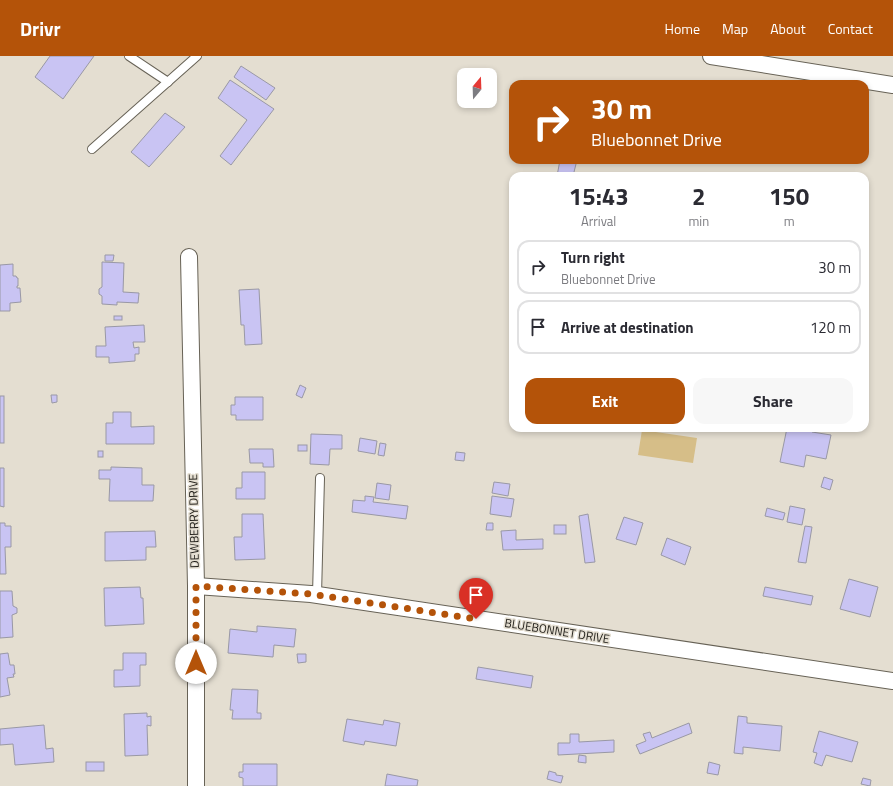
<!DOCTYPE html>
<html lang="en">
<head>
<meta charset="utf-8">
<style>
  :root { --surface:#fff; --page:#f7f7f7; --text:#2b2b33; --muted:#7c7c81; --line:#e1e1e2; --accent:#b45309 }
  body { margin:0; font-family:"Titillium Web",sans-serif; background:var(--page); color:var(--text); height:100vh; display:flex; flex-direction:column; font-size:15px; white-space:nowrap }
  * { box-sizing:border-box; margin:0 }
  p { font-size:13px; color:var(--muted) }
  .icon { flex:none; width:22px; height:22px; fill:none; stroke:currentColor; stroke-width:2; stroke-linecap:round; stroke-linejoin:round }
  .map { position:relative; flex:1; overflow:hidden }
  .drawer { position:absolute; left:509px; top:116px; width:360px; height:260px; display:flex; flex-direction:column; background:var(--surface); border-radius:12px; box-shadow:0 2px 6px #0003 }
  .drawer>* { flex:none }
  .banner { position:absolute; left:509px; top:24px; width:360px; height:84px; border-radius:12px; box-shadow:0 2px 6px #0003; background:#b45309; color:#fff; overflow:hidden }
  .needle { width:26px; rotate:19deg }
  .buttons { position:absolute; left:457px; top:12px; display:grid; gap:8px }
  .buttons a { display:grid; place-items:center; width:40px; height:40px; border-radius:8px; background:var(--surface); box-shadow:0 2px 6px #0003; font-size:20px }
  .pin { position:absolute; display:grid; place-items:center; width:34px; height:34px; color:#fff; margin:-41px -17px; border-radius:50% 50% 50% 0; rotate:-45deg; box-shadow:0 0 4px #0007 }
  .pin .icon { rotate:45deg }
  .me { position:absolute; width:44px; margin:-22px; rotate:0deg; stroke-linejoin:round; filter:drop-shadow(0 0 3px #0008) }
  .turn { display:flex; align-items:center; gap:14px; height:84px; padding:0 16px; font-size:18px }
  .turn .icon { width:52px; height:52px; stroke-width:2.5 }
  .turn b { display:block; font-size:28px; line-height:34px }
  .eta { display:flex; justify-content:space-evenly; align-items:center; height:68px; text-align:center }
  .eta b { font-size:24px; font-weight:700; line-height:28px }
  .cta { display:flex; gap:8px; margin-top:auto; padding:8px 16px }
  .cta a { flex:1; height:46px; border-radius:12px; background:var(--accent); color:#fff; font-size:16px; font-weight:700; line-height:46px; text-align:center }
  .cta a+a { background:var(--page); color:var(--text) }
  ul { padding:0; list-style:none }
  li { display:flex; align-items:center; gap:12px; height:54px; margin:0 8px 6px; padding:0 8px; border:2px solid var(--line); border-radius:12px }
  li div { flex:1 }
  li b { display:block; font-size:15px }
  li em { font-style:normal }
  header { display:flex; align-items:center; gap:24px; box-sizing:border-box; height:56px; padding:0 20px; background:var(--accent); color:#fff }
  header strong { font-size:19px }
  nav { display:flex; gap:22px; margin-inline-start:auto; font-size:14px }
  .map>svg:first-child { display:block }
</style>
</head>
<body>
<header>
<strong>Drivr</strong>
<nav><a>Home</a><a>Map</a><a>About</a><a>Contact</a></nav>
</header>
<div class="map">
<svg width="893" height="730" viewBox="0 0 893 730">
  <rect width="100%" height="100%" fill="#e4ded1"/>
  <polygon fill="#d6be88" points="642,374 697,382 693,407 638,399"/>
  <g fill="#c9c4f3" stroke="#9998a5">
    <polygon points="50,0 94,0 63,43 35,21"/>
    <polygon points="241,10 275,32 266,44 234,21"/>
    <polygon points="230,24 274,53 231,109 220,100 247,64 218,42"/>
    <polygon points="165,57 185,71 149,111 131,96"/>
    <polygon points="560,104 577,104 573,120 557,120"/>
    <polygon points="105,199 114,199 113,205 105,205"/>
    <polygon points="102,206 124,207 123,236 139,237 138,247 117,246 117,249 102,248 102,240 99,238 99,233 102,231"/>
    <polygon points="13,208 13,220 16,220 17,222 18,222 18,230 17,230 17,232 20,232 21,246 10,247 10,255 0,255 0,209"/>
    <polygon points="259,233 262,288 245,289 244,269 241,269 239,234"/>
    <rect x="114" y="260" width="8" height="4"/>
    <polygon points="144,269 145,286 133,286 134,292 139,291 139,298 135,298 135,305 109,307 109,301 96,301 96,290 106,290 105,271"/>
    <polygon points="300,329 306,332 302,342 296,339"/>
    <polygon points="51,339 57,339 57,346 52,347"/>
    <rect x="0" y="340" width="4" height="47"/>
    <polygon points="235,341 263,341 263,364 236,364 236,359 231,359 231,349 235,349"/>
    <polygon points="113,356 131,356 131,371 154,370 154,388 106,388 106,367 113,367"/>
    <polygon points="787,372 803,374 803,372 813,372 812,376 831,379 826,403 806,399 804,411 780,406"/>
    <polygon points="311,378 342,379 342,393 330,393 329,409 310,408"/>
    <polygon points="360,382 377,385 375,398 358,395"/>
    <polygon points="380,387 386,388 384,400 378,399"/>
    <rect x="298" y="389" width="9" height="6"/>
    <polygon points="249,393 273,393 274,411 263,411 263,407 250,407"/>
    <rect x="98" y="395" width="5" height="6"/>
    <polygon points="456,396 465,397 464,405 455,404"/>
    <polygon points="111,411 142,412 142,429 154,429 153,445 109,445 110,423 99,423 99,414 111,414"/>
    <polygon points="0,412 4,412 4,451 0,450"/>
    <polygon points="242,416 265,416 265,443 236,443 236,432 242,432"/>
    <polygon points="824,421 833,424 830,434 821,431"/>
    <polygon points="494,426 510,428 508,440 492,437"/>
    <polygon points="377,427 391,429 389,444 375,442"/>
    <polygon points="365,440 374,441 373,446 408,450 406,463 352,456 353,444 365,445"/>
    <polygon points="492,440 514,443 511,461 490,458"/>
    <polygon points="790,450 805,453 802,469 787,466"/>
    <polygon points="767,452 785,457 783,464 765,460"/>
    <polygon points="242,458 263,458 265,503 235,504 234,481 242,481"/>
    <polygon points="588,458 595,506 585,507 579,460"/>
    <polygon points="624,461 643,467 636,489 616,483"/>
    <polygon points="0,467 5,467 5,470 11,470 11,491 5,491 6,518 0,518"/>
    <polygon points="487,467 493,467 493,474 486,474"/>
    <rect x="554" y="469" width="12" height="9"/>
    <polygon points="805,470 812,471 806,507 798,506"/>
    <polygon points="516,474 516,484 543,483 543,493 503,494 501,475"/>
    <polygon points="155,475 156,491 146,491 146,504 105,505 105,476"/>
    <polygon points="667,482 691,491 685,509 661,499"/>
    <polygon points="849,523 878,531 870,561 840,553"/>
    <polygon points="140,531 141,542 143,542 144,568 105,570 104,532"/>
    <polygon points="765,531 813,540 811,549 763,540"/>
    <polygon points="0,535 12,535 13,550 17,552 17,557 12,559 13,581 0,582"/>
    <polygon points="257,570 296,573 294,591 274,589 273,601 228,597 230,573 257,576"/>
    <polygon points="8,597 10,609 14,609 15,618 13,618 14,621 7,622 10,639 0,641 0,598"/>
    <polygon points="123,597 146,597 146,609 140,609 140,630 114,631 114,614 123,614"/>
    <polygon points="297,598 306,598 306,606 298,607"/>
    <polygon points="478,611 533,620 531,632 476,623"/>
    <polygon points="232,633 258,634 257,657 261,657 261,663 232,663 233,654 230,654"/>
    <polygon points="147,657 147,661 151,660 151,670 147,669 148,699 125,700 124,658"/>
    <polygon points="738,660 747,661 747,667 782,670 780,695 743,691 743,698 734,697"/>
    <polygon points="347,663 383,669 384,664 400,667 396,690 365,685 364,689 343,685"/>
    <polygon points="689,667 692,677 640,698 636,689 646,685 643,678 650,676 652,682"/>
    <polygon points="44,669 46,693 53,692 54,706 15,709 13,688 0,689 0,673"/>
    <polygon points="819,675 858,686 852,706 826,699 822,710 814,707 817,697 813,696"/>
    <polygon points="570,678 579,678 579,686 614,684 614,696 558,699 558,687 570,687"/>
    <polygon points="579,699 586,700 586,707 578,706"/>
    <rect x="86" y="706" width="18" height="9"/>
    <polygon points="709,706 720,709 718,719 707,717"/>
    <polygon points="243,708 277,708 277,730 243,730 243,722 239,721 239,716 243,716"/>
    <polygon points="549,715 556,717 556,719 563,720 561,727 547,723"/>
    <polygon points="387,718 418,724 417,730 385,730"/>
    <polygon points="863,722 871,724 870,730 861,728"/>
  </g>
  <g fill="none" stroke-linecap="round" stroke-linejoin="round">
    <g stroke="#676256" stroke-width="10">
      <g id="service">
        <polyline points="129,0 168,26"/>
        <polyline points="92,93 197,0"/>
        <polyline points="317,539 320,422"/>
      </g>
    </g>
    <g stroke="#676256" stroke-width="18">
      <g id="minor">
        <polyline points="711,0 893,29"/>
        <polyline points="189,201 196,530 196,730"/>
        <polyline points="196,530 311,538 893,625"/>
      </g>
    </g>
    <use href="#service" stroke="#fff" stroke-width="8"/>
    <use href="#minor" stroke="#fff" stroke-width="16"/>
  </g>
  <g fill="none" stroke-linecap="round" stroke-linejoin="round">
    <polyline stroke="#b45309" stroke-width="7" stroke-dasharray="0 12.6" points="196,607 196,530 311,538 476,563"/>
  </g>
  <g text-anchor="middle" stroke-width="3" stroke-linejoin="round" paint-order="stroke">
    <g font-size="12" fill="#1e1c17" stroke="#e4ded1">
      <text transform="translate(194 465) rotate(-91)" y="4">DEWBERRY DRIVE</text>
      <text transform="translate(557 575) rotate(9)" y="4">BLUEBONNET DRIVE</text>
    </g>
  </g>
</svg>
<div class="buttons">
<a><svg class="needle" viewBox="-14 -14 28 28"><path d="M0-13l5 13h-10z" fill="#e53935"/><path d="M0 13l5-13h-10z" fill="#7c7c81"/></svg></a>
</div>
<div class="pin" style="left:476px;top:563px;background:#d93025"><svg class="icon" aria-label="arrive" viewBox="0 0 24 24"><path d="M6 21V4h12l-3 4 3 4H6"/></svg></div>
<svg class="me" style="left:196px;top:607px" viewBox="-20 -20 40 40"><circle r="19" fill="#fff"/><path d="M0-13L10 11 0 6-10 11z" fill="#b45309"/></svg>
<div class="banner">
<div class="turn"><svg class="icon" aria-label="right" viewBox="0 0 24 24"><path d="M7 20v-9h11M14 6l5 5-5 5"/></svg><div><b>30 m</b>Bluebonnet Drive</div></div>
</div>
<section class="drawer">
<div class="eta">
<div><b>15:43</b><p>Arrival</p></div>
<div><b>2</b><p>min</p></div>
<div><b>150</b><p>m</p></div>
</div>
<ul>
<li><svg class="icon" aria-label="right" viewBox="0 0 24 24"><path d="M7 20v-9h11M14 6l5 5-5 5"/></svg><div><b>Turn right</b><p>Bluebonnet Drive</p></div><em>30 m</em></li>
<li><svg class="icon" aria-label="arrive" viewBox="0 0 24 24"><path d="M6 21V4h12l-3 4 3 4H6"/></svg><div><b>Arrive at destination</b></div><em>120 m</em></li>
</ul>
<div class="cta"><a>Exit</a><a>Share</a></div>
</section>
</div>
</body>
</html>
